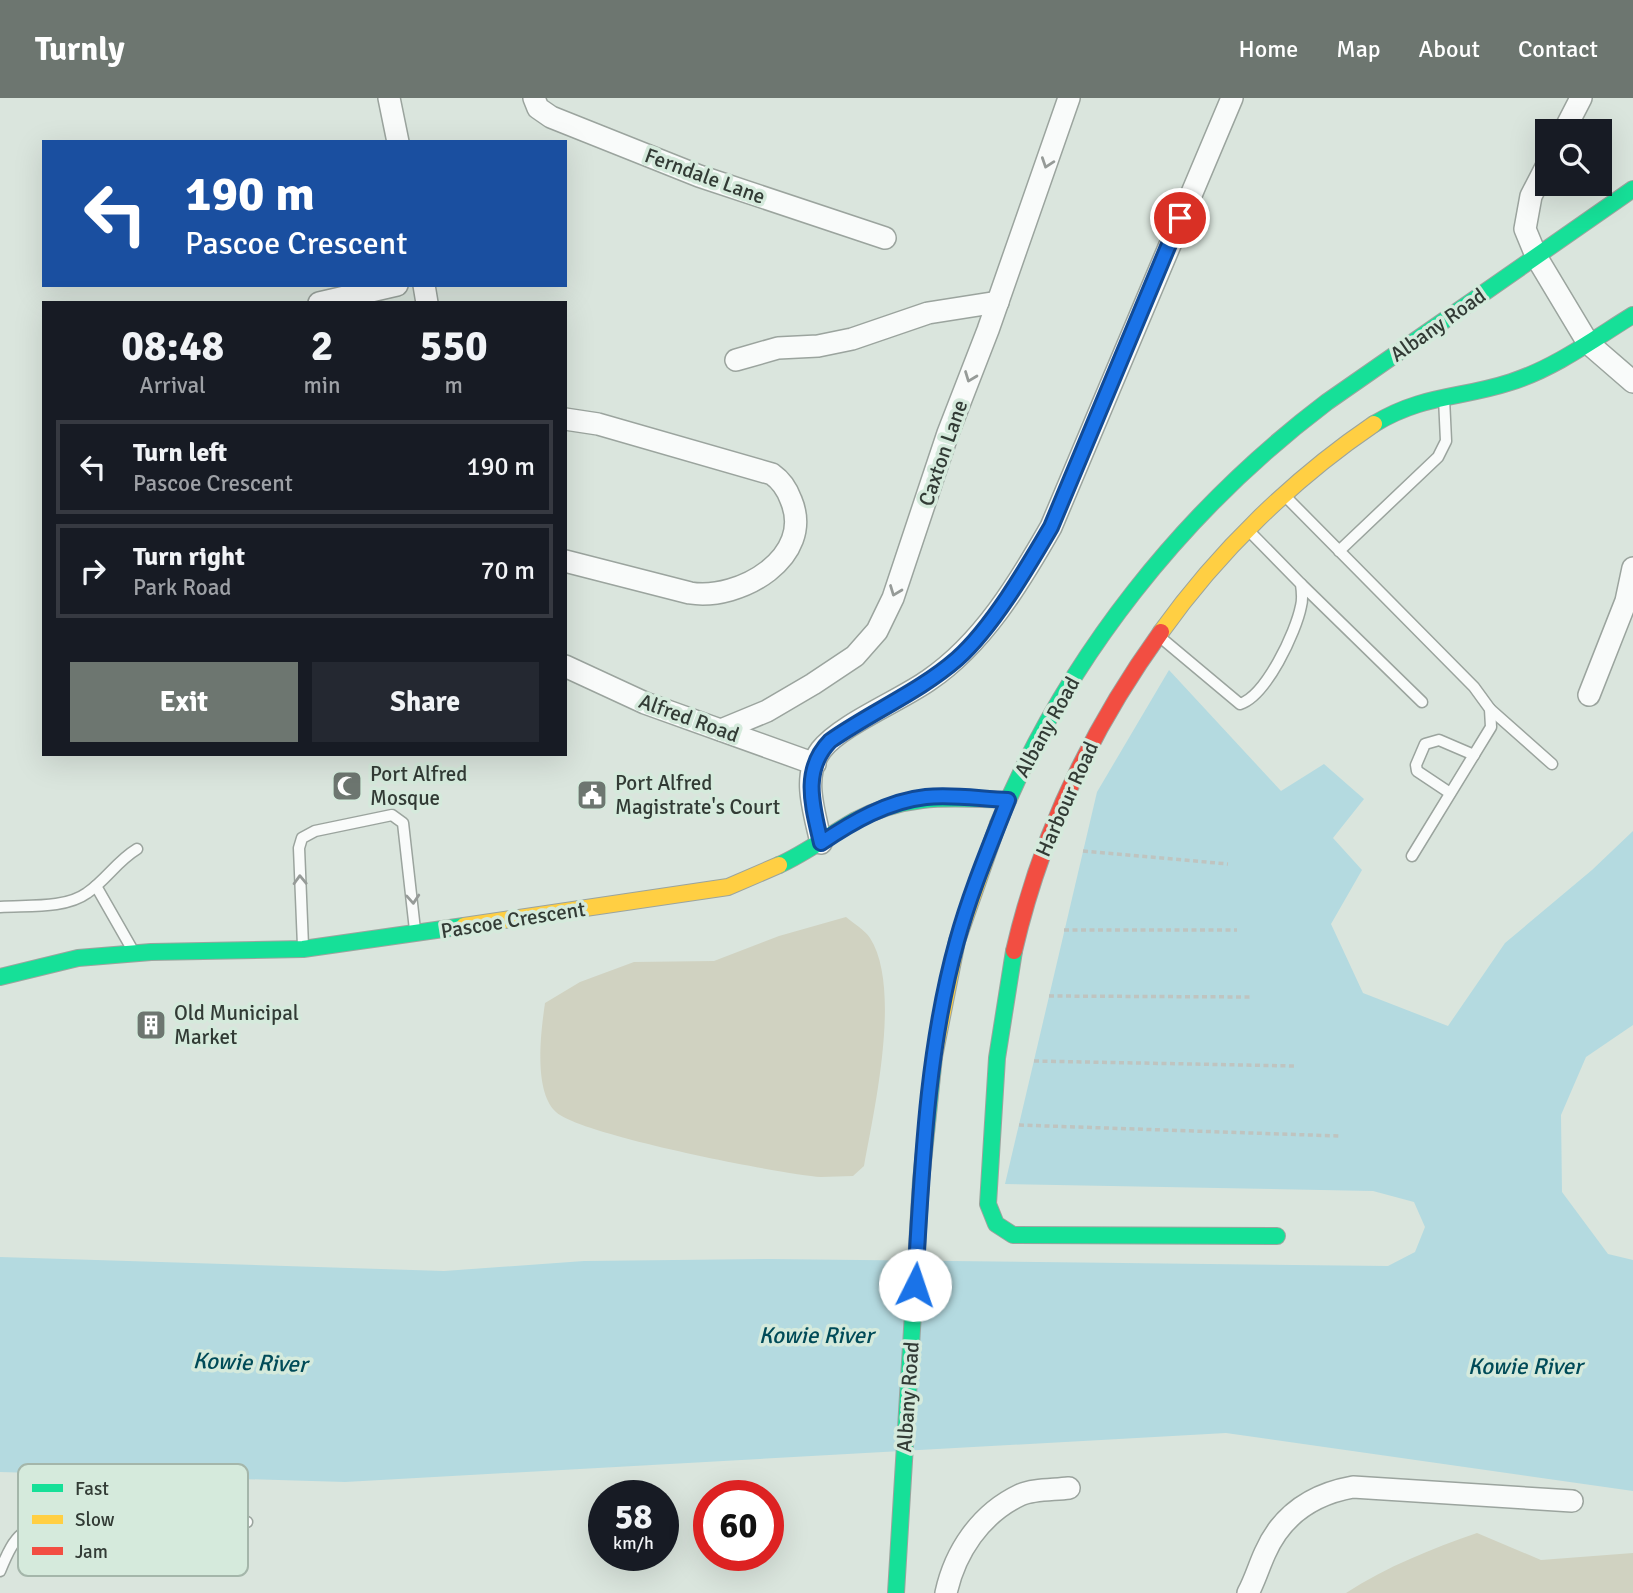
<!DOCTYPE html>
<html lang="en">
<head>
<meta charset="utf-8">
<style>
  :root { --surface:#171b24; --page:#242831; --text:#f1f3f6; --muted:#9ea1a6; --line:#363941; --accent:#6d7670 }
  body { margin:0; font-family:Signika,sans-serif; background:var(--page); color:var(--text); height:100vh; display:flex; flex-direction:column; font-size:26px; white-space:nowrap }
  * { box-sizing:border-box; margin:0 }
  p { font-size:23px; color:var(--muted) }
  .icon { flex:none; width:38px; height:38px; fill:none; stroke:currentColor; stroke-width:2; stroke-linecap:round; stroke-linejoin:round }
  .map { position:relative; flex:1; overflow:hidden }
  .details { position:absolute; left:42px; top:203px; width:525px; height:455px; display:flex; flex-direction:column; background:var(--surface); border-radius:0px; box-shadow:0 7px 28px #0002 }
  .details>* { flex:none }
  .top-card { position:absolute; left:42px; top:42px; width:525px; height:147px; border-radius:0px; box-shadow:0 7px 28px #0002; background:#1a4fa0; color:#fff; overflow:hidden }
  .controls { position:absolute; left:1535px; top:21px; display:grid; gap:14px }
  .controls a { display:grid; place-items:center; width:77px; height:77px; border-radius:0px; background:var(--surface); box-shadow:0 7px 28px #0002; font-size:35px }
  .speed { position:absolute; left:588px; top:1382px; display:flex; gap:14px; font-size:35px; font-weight:700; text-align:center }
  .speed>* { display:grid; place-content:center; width:91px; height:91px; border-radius:50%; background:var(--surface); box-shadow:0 7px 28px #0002; line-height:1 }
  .speed small { font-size:18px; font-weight:400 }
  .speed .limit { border:10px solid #d22; background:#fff; color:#111 }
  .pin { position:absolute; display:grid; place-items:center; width:60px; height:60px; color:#fff; margin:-30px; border:4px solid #fff; border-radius:50%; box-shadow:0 2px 7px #0007 }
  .me { position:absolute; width:77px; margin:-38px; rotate:4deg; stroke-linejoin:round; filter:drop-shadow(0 0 5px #0008) }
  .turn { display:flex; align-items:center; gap:24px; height:147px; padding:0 28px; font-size:32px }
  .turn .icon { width:91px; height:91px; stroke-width:2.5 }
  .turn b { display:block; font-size:49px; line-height:60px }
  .eta { display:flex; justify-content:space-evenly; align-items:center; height:119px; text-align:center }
  .eta b { font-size:42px; font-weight:700; line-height:49px }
  .primary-button { display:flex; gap:14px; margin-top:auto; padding:14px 28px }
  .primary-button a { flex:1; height:80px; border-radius:0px; background:var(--accent); color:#fff; font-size:28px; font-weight:700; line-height:80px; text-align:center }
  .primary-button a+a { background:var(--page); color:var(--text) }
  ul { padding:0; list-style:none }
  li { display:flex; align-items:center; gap:21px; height:94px; margin:0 14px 10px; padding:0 14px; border:4px solid var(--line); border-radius:0px }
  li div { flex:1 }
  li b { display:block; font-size:26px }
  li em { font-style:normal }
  header { display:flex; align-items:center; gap:42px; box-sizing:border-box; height:98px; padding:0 35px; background:var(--accent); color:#fff }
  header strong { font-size:33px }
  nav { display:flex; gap:38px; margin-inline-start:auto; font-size:24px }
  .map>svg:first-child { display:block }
</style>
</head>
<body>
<header>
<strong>Turnly</strong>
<nav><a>Home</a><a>Map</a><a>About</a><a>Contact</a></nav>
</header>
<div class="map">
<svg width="1633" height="1495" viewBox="0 0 1633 1495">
  <rect width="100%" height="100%" fill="#dae5dd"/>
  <g fill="#d0d2c1">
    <path d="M 846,819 C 853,825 865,832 870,840 C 902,890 874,1012 864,1068 L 853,1078 C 842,1078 831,1079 821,1079 C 780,1076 580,1037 556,1014 C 533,993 541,933 545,905 L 580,884 L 634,864 L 714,863 L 779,838 Z"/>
    <path d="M 1477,1435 L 1541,1462 L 1633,1455 L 1633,1495 L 1346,1495 C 1388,1468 1431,1451 1477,1435 Z"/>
  </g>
  <polygon fill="#b4dae0" points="1169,572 1281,693 1324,666 1364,701 1333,740 1362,772 1331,826 1363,895 1448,928 1505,845 1592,772 1633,733 1633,927 1586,959 1561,1017 1562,1094 1608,1156 1633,1162 1633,1393 1226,1335 345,1384 0,1374 0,1159 444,1173 584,1163 769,1161 1388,1168 1415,1154 1425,1129 1414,1104 1373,1093 1005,1086 1097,694"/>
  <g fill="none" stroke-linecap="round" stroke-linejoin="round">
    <g stroke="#9ba49e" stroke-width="13">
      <g id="lane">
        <polyline points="1287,400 1474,589 1490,611 1491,629 1412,758"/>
        <polyline points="1339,453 1438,359 1446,343 1444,300"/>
        <polyline points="1301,486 1422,604"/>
        <path d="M 1160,539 L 1240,606 C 1266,598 1296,534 1301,508 C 1303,501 1302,493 1301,486 L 1249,433"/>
        <polyline points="1490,611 1552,666"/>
        <polyline points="1450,695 1417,673 1416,667 1425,646 1439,642 1474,657"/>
        <polyline points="96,788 132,851"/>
        <path d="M 0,809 C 27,807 65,811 87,795 C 106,782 117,763 137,751"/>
        <polyline points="303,848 299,750 302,740 315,733 392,717 403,725 415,832"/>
        <path d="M 0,1473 C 16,1434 22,1430 64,1420 L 247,1424"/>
      </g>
    </g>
    <g stroke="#9ba49e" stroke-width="24">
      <g id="street">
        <polyline points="389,0 398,44"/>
        <polyline points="534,0 538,10 551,19 699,78 885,140"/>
        <polyline points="1564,33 1581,0"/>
        <polyline points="1547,67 1531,98 1525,131 1537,160 1588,245 1633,284"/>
        <polyline points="424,187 427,205"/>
        <polyline points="319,205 397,187"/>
        <polyline points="736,262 778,250 818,248 852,241 928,215 998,204"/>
        <path d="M 565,321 L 598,326 L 772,376 C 782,383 787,391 791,402 C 815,459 740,503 690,495 L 565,463"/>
        <polyline points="565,568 645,605 815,666"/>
        <polyline points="1589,597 1626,503 1633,470"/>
        <polyline points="721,632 767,613 813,586 855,558 877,533 893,500 948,335 988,232 1069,0"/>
        <path d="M 821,745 C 815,715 801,679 821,652 C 840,627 901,602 929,582 C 983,545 1019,485 1051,429 L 1232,0"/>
        <path d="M 946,1495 C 955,1454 980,1416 1020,1397 C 1033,1391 1054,1392 1069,1390"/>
        <path d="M 1248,1495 C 1255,1482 1259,1468 1265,1455 C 1282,1416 1314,1396 1353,1389 L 1572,1403"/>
      </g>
    </g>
    <g stroke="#9ba49e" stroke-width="18">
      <g id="fast">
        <path d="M 1374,326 C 1424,296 1459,301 1511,284 C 1555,270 1594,241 1633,217"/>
        <path d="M 998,726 C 1066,560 1184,412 1327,304 L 1633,91"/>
        <path d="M 779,767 C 806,755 829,737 854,723 C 907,695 951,700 1008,702"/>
        <polyline points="1014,853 997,960 988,1106 996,1126 1013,1137 1277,1138"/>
        <polyline points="0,879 78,860 151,854 303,851 464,828"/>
        <polyline points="896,1495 921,1083 934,959"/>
      </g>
    </g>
    <g stroke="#9ba49e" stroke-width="18">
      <g id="slow">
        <path d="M 1161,534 C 1218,454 1293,381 1374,326"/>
        <polyline points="464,828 728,789 779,767"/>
        <polyline points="934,959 957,843 998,726"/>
      </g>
    </g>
    <g stroke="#9ba49e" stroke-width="18">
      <path id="jam" d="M 1014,853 C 1041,736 1091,631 1161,534"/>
    </g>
    <g stroke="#bfc4c0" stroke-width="3.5" stroke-dasharray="5 3.5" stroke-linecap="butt">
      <polyline points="1083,753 1228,766"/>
      <polyline points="1064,832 1237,832"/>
      <polyline points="1049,898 1250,899"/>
      <polyline points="1034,963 1294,968"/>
      <polyline points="1019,1027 1339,1038"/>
    </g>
    <use href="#lane" stroke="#f9fbfa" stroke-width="10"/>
    <use href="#street" stroke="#f9fbfa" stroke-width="21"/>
    <use href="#fast" stroke="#16e098" stroke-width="16"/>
    <use href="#slow" stroke="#ffcf43" stroke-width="16"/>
    <use href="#jam" stroke="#f24e42" stroke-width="16"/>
  </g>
  <defs><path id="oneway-chevron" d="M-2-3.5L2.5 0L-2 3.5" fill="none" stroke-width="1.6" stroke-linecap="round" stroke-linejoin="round" transform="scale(1.75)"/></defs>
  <g stroke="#969b98">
    <use href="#oneway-chevron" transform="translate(1047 65) rotate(109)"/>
    <use href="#oneway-chevron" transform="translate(970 279) rotate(111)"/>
    <use href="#oneway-chevron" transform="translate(895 493) rotate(111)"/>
    <use href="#oneway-chevron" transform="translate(300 782) rotate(-92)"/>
    <use href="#oneway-chevron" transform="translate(413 801) rotate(86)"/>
  </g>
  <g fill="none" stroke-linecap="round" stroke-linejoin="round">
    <g stroke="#114b97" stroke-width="18">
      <path id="route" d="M 915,1187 C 922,1073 926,954 957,843 C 970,795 990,748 1008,702 C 981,701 952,696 926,699 C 888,703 852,724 821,745 C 813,709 801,673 830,643 C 871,614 919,594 957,561 C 992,530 1027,470 1051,429 L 1180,120"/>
    </g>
    <use href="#route" stroke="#1a73e8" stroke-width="12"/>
  </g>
  <defs>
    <g id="mosque-square" transform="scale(1.575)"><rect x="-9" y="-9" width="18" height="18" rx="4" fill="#6d7670" stroke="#d5eadc"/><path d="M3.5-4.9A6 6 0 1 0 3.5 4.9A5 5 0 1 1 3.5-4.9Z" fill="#fff"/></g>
    <g id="civic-square" transform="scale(1.575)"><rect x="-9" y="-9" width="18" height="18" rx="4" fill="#6d7670" stroke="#d5eadc"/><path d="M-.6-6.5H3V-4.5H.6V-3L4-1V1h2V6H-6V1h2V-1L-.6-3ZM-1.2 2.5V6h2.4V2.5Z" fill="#fff"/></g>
    <g id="building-square" transform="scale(1.575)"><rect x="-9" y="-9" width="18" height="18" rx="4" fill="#6d7670" stroke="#d5eadc"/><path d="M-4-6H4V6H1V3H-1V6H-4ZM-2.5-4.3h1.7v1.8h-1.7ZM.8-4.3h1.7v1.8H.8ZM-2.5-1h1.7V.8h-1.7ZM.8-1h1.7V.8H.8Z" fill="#fff"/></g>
  </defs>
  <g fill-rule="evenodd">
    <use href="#mosque-square" x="347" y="688"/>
    <use href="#civic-square" x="592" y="697"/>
    <use href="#building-square" x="151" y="927"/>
  </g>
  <g text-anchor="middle" stroke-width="7" stroke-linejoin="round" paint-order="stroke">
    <g font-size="21" fill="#323b35" stroke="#d5eadc">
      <text transform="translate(705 78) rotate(20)" y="7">Ferndale Lane</text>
      <text transform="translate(1438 227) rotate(-35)" y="7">Albany Road</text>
      <text transform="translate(943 355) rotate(-71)" y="7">Caxton Lane</text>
      <text transform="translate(689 620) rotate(20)" y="7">Alfred Road</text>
      <text transform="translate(1047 629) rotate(-61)" y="7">Albany Road</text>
      <text transform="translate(1067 701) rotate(-66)" y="7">Harbour Road</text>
      <text transform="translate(513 822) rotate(-9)" y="7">Pascoe Crescent</text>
      <text transform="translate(908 1299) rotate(-86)" y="7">Albany Road</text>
    </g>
    <g font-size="21" fill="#323b35" stroke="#d5eadc" text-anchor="start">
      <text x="370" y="683">Port Alfred<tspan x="370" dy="24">Mosque</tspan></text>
      <text x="615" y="692">Port Alfred<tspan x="615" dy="24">Magistrate's Court</tspan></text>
      <text x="174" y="922">Old Municipal<tspan x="174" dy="24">Market</tspan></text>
    </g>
    <g font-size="23" font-style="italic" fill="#004b58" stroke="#d5eadc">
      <text x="816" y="1245">Kowie River</text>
      <text transform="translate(250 1264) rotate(2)" y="8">Kowie River</text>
      <text x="1525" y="1276">Kowie River</text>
    </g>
  </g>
  <rect x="18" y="1366" width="230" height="112" rx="10" fill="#d5eadc" stroke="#a4b6aa" stroke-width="2"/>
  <rect x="32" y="1386" width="31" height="8" fill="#16e098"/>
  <rect x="32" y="1417" width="31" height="9" fill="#ffcf43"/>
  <rect x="32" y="1449" width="31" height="8" fill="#f24e42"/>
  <g font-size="19" fill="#323b35">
    <text x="75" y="1397">Fast</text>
    <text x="75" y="1428">Slow</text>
    <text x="75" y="1460">Jam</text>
  </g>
</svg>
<div class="controls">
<a><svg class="icon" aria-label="search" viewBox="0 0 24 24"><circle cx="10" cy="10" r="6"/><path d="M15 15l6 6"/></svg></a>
</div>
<div class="speed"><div>58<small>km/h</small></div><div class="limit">60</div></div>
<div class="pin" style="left:1180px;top:120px;background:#d93025"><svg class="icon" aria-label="arrive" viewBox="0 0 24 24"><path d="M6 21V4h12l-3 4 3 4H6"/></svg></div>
<svg class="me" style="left:915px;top:1187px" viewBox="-20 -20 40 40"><circle r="19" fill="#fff"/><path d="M0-13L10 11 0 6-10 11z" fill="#1a73e8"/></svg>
<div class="top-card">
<div class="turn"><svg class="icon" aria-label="left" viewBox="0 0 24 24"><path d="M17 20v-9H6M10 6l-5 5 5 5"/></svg><div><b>190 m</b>Pascoe Crescent</div></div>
</div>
<section class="details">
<div class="eta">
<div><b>08:48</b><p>Arrival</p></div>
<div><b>2</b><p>min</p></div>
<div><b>550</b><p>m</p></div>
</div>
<ul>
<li><svg class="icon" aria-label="left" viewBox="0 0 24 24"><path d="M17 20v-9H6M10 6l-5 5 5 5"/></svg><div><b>Turn left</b><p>Pascoe Crescent</p></div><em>190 m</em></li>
<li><svg class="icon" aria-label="right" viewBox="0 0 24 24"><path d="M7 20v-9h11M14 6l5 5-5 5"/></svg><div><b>Turn right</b><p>Park Road</p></div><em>70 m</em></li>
</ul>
<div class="primary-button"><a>Exit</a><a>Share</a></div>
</section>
</div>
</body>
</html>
